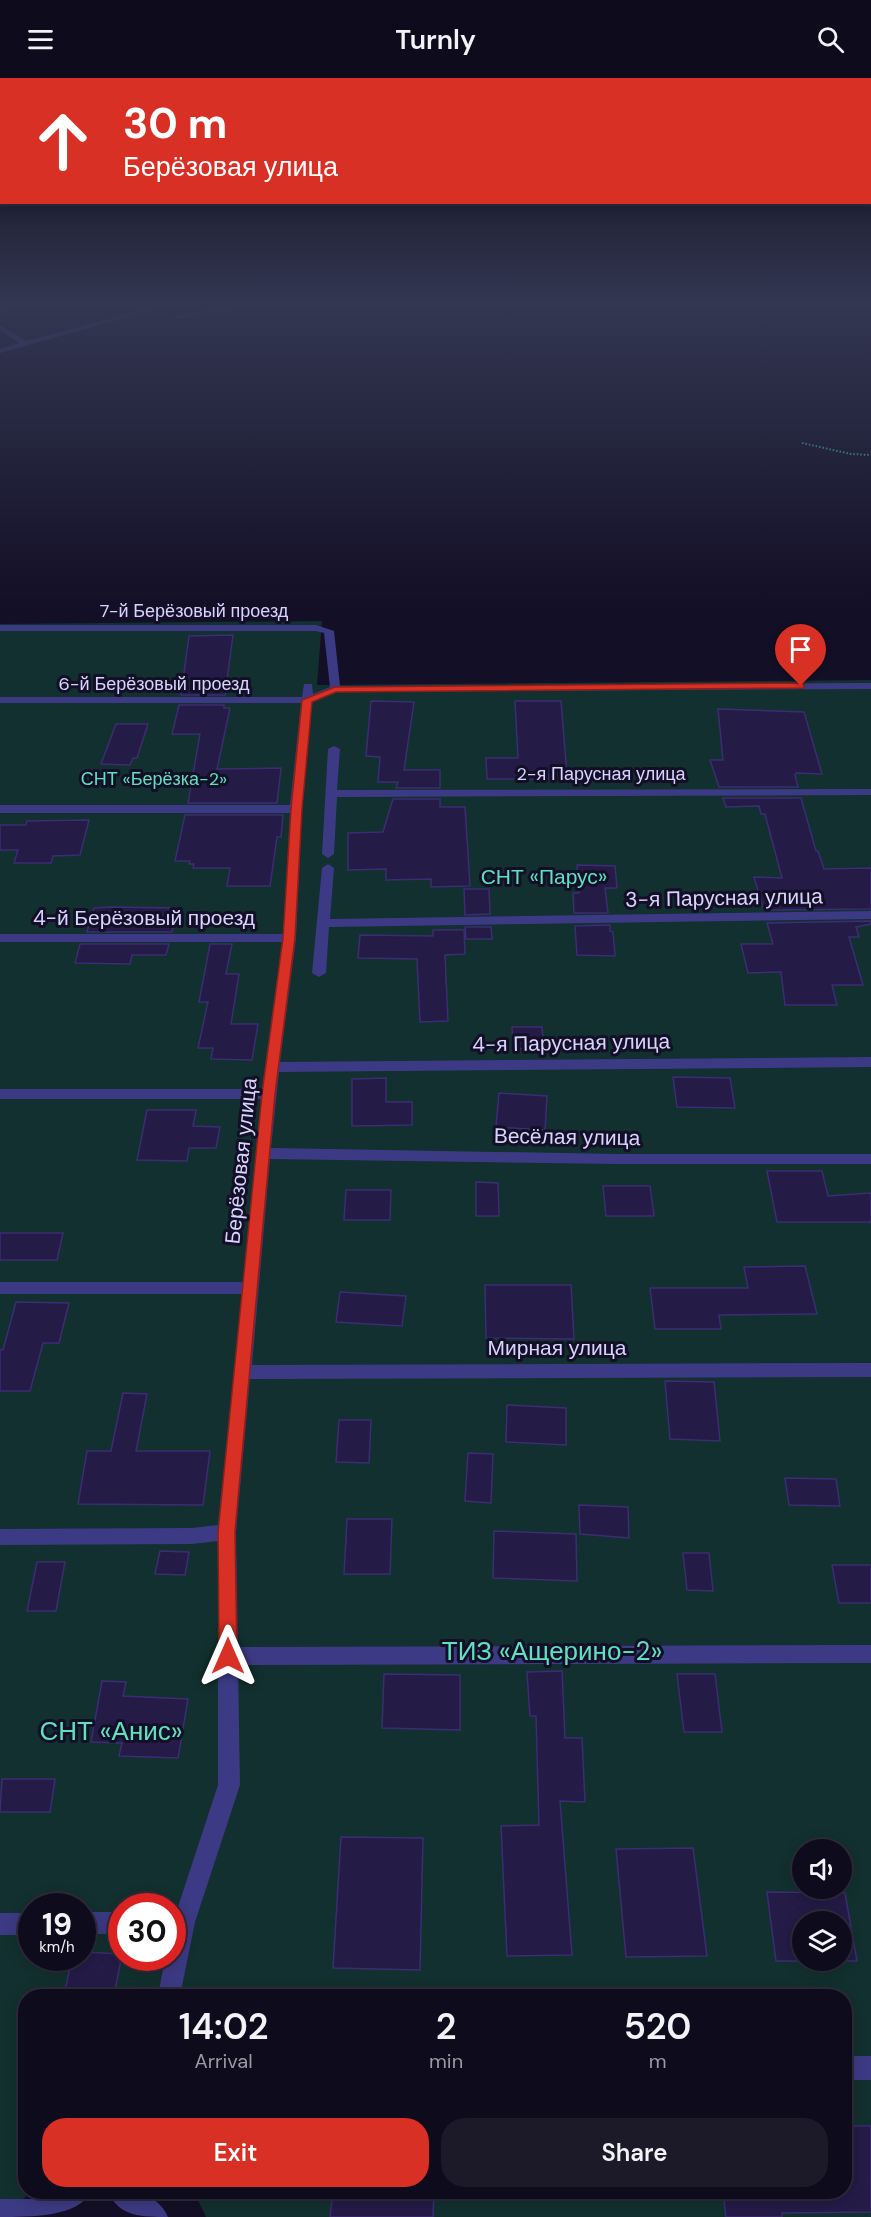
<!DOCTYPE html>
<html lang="en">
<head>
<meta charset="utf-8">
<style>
  :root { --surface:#0e0b1c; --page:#1c1929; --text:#f1f3f6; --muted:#9b9ba3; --line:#2e2b3b; --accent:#d93025 }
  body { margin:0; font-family:"DM Sans",sans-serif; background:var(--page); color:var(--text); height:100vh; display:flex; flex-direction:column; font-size:22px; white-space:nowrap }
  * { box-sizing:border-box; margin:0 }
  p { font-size:20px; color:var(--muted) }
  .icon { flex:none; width:33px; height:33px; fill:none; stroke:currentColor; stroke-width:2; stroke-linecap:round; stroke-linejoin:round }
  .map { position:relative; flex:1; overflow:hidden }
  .side { position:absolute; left:18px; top:1911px; width:834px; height:210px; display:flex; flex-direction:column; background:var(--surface); border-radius:24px; box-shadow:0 3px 15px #0003,0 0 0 2px var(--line) }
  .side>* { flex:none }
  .hud { position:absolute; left:0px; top:0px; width:872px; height:126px; box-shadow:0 3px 15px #0003,0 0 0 2px var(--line); background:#d93025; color:#fff; overflow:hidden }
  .tools { position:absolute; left:792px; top:1761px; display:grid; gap:12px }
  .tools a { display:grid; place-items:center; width:60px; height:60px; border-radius:50%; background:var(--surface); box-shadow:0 3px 15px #0003,0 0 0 2px var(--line); font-size:30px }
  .speed { position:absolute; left:18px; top:1815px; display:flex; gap:12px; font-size:30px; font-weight:700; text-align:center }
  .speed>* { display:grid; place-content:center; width:78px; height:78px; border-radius:50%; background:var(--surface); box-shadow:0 3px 15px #0003,0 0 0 2px var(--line); line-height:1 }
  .speed small { font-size:15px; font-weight:400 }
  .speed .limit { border:9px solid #d22; background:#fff; color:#111 }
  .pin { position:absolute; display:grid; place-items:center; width:51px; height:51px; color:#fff; margin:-62px -26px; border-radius:50% 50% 50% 0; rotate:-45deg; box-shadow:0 0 6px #0007 }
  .pin .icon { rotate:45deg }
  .me { position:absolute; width:66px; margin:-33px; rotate:0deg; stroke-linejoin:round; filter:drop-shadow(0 0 4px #0008) }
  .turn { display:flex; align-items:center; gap:21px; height:126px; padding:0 24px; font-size:27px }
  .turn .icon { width:78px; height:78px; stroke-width:2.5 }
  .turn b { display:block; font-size:42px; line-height:51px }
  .eta { display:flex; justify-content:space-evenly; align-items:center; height:102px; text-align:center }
  .eta b { font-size:36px; font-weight:600; line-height:42px }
  .action { display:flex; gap:12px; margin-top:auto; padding:12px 24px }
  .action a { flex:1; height:69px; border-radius:24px; background:var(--accent); color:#fff; font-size:24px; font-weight:600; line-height:69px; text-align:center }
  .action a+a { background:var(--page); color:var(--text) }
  header { display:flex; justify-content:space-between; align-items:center; height:78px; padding:0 24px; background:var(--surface); font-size:27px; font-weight:600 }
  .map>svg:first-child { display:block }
</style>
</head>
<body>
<header><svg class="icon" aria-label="menu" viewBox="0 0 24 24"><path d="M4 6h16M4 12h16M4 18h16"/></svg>Turnly<svg class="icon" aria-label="search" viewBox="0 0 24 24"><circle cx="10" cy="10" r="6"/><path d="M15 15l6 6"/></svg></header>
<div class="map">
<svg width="871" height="2139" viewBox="0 0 871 2139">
  <rect width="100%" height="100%" fill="#130f26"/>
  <path fill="#12302f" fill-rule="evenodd" d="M 322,543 L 317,607 L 871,602 L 871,2139 L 206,2139 L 194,2114 L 844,2114 L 844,1918 L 26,1918 L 26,2114 L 31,2114 L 4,2139 L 0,2139 L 0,546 ZM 802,1772 L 842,1772 L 842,1810 L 802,1810 ZM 32,1828 L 82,1828 L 82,1880 L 32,1880 ZM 122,1828 L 172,1828 L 172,1880 L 122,1880 ZM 802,1844 L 842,1844 L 842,1882 L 802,1882 Z"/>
  <g fill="#241b47" stroke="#3b2d73" stroke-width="1.5" fill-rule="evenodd">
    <polygon points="233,557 225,617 181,617 189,558"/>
    <polygon points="371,623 414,624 404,692 440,692 440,710 396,710 398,704 378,704 380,679 366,678"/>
    <polygon points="515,623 561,623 567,697 549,696 549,701 487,701 486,680 518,680"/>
    <polygon points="179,627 224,627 224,630 230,630 217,691 281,690 277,725 188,725 200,656 172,656"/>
    <polygon points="718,631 804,634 822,696 796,695 795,697 798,709 719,709 710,682 723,682"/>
    <polygon points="116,646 148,646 137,680 133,680 130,687 101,686"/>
    <polygon points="723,720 801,720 816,773 818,773 824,791 871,790 871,831 764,832 754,799 782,800 765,736 761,736 759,728 726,729"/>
    <polygon points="393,721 440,721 440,729 465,729 470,808 431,809 431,801 386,802 386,791 348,792 348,755 383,754"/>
    <polygon points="185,737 283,737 281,759 277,759 270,808 227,808 230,790 193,790 194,786 189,786 190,783 175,783"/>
    <polygon points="89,742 80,777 53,778 51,785 14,785 18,772 0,772 0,747 26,747 27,743"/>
    <polygon points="577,787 615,788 617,810 605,810 608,835 574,835 573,815 579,815"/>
    <polygon points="464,811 489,811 490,836 465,837"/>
    <polygon points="94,830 111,829 177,830 172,854 87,854"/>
    <polygon points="871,843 871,846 856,849 859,859 849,859 863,907 832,907 837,927 785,927 781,894 748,895 741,866 773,866 767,845"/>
    <polygon points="610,847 610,853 613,854 615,878 577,877 575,848"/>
    <polygon points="465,849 491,849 492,861 466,861"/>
    <polygon points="433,852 464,852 465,876 445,877 448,943 420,944 417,881 358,880 360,857 433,858"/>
    <polygon points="80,866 169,866 166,877 132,877 130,886 75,885"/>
    <polygon points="210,866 232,866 226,896 239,896 231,946 258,946 252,982 211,981 213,970 198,970 208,924 199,924"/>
    <polygon points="512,949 542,949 544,970 513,971"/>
    <polygon points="673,999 730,1000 735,1030 677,1029"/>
    <polygon points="386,1000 386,1024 412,1024 412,1047 352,1048 352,1001"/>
    <polygon points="499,1015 547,1018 545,1052 496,1049"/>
    <polygon points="147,1032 196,1032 193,1048 220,1049 216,1070 189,1070 187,1083 137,1082"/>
    <polygon points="767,1093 822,1093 828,1118 871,1115 871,1144 777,1144"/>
    <polygon points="476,1104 498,1105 499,1138 476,1138"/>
    <polygon points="603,1108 650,1108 654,1138 606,1138"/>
    <polygon points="346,1112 391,1112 390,1142 344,1142"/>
    <polygon points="0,1155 63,1155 57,1182 0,1182"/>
    <polygon points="805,1188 817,1236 719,1237 721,1251 655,1251 650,1210 748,1210 744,1189"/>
    <polygon points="485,1207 571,1207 574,1261 486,1260"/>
    <polygon points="340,1214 406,1218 402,1248 336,1244"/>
    <polygon points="16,1224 69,1225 59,1265 43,1265 30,1313 0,1313 0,1272 3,1272"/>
    <polygon points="665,1303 714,1304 720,1363 670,1361"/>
    <polygon points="123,1315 147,1316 136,1373 210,1373 203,1427 78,1426 87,1373 111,1373"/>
    <polygon points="507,1327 566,1330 566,1367 506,1364"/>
    <polygon points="339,1342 371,1342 369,1385 336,1384"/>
    <polygon points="468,1375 493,1376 491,1425 465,1423"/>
    <polygon points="785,1400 836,1401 840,1428 789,1427"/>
    <polygon points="579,1427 628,1429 629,1460 580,1456"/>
    <polygon points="347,1441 392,1441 390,1496 344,1496"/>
    <polygon points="494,1453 576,1456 577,1503 493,1500"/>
    <polygon points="160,1473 189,1474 185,1497 155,1496"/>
    <polygon points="683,1475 709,1475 713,1513 687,1512"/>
    <polygon points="37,1484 65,1484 56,1533 27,1533"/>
    <polygon points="832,1487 871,1487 871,1525 839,1525"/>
    <polygon points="562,1593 565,1660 582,1660 585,1724 560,1723 572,1877 507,1878 501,1748 539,1747 536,1638 530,1638 527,1594"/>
    <polygon points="384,1596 460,1597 460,1652 382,1650"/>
    <polygon points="677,1596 715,1596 722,1654 684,1654"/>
    <polygon points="102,1603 126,1604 123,1618 188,1621 178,1680 119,1678 122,1665 91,1664"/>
    <polygon points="2,1701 55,1701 50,1734 0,1734"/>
    <polygon points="341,1759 423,1760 420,1892 333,1890"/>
    <polygon points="693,1770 707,1878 626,1879 616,1771"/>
    <path d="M 767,1814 L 845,1815 L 857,1883 L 776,1883 ZM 802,1844 L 842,1844 L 842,1882 L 802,1882 Z"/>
    <polygon points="82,1874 122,1876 114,1918 64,1918 72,1880 82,1880"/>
    <polygon points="844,2048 871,2048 871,2134 782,2135 782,2139 726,2139 723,2114 844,2114"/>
    <polygon points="333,2114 434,2114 433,2139 330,2139"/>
  </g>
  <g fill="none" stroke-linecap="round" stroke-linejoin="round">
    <polyline stroke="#2fb8b0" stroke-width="2" stroke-dasharray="1.5 2" stroke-linecap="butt" points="802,365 851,376 871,377"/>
    <g fill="#3d3a85" fill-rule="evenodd">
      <polygon points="10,227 21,227 0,234 0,230"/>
      <polygon points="160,227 171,227 0,275 0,271 19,265 0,252 0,247 26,263"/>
      <polygon points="244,227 261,227 174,241 170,239"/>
      <polygon points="0,547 316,547 334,553 340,608 871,605 871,611 336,614 312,624 302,731 296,860 280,984 871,979 871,989 279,994 271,1070 618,1076 871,1076 871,1086 618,1086 270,1081 252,1287 871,1285 871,1299 250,1301 236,1454 238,1569 871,1567 871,1585 238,1587 240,1707 195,1844 180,1918 158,1918 165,1880 172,1880 173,1844 218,1707 218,1463 192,1466 0,1467 0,1451 192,1450 218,1447 242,1216 0,1216 0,1204 243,1204 261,1021 0,1021 0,1011 262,1011 282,864 0,864 0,856 283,856 290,735 0,735 0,727 290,727 301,625 0,625 0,619 302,619 304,606 312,606 313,616 330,609 324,555 316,553 0,553"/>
      <polygon points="334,668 340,671 337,712 871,711 871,717 337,719 334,776 328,780 322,776 328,671"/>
      <polygon points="328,786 334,790 330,841 871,833 871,841 329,849 326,895 319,899 312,895 322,790"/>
      <rect x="82" y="1834" width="40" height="22"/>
      <rect x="0" y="1835" width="32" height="22"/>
      <rect x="844" y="1978" width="27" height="24"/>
      <path d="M 57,2114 L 91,2114 C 78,2139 30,2139 0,2139 L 0,2121 L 45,2121 Z"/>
      <path d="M 108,2114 C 131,2112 157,2114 168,2139 C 143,2139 119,2139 108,2114 Z"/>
    </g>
  </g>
  <linearGradient id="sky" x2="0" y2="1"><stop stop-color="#0a0815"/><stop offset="0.43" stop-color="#333752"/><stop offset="1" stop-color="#333752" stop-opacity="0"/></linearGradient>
  <rect width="871" height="526" fill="url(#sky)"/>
  <polygon fill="#d93025" stroke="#8d1f18" stroke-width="1.5" points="801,605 804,606 804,610 336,614 312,624 302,731 295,860 275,1016 235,1454 237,1578 234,1584 228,1587 222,1584 219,1578 218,1454 262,1016 283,860 291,731 302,622 335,609"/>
  <g text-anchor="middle" stroke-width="6" stroke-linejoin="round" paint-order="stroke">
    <g font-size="18" fill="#d9d4ff" stroke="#130f26">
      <text x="194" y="539">7-й Берёзовый проезд</text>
      <text x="154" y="612">6-й Берёзовый проезд</text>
      <text x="601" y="702">2-я Парусная улица</text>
    </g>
    <g font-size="18" fill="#5fe0c0" stroke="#130f26">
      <text x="154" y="707">СНТ «Берёзка-2»</text>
    </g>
    <g font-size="21" fill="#5fe0c0" stroke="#130f26">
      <text x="544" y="806">СНТ «Парус»</text>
    </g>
    <g font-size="21" fill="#d9d4ff" stroke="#130f26">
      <text transform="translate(724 820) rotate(-1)" y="7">3-я Парусная улица</text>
      <text x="144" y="847">4-й Берёзовый проезд</text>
      <text transform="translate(571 965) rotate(-1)" y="7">4-я Парусная улица</text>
      <text transform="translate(567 1059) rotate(1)" y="7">Весёлая улица</text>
      <text transform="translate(241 1083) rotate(-84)" y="7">Берёзовая улица</text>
      <text x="557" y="1277">Мирная улица</text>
    </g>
    <g font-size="26" fill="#5fe0c0" stroke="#130f26">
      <text x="552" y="1582">ТИЗ «Ащерино-2»</text>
      <text x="111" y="1662">СНТ «Анис»</text>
    </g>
  </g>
</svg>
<div class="tools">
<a><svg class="icon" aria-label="sound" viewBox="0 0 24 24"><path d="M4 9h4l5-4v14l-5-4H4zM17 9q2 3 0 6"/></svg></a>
<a><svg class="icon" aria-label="layers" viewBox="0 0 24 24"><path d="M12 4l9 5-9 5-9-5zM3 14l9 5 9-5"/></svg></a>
</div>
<div class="speed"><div>19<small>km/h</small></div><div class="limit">30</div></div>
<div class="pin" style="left:801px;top:608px;background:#d93025"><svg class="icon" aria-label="arrive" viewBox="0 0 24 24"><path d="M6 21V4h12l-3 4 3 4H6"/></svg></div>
<svg class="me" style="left:228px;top:1578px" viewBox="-20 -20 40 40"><path d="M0-17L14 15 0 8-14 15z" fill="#d93025" stroke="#fff" stroke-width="4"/></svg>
<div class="hud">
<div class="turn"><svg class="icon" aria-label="ahead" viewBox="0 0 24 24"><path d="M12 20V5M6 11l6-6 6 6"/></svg><div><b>30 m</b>Берёзовая улица</div></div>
</div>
<section class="side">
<div class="eta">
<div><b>14:02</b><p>Arrival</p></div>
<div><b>2</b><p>min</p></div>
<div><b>520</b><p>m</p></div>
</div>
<div class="action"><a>Exit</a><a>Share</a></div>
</section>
</div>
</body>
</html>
